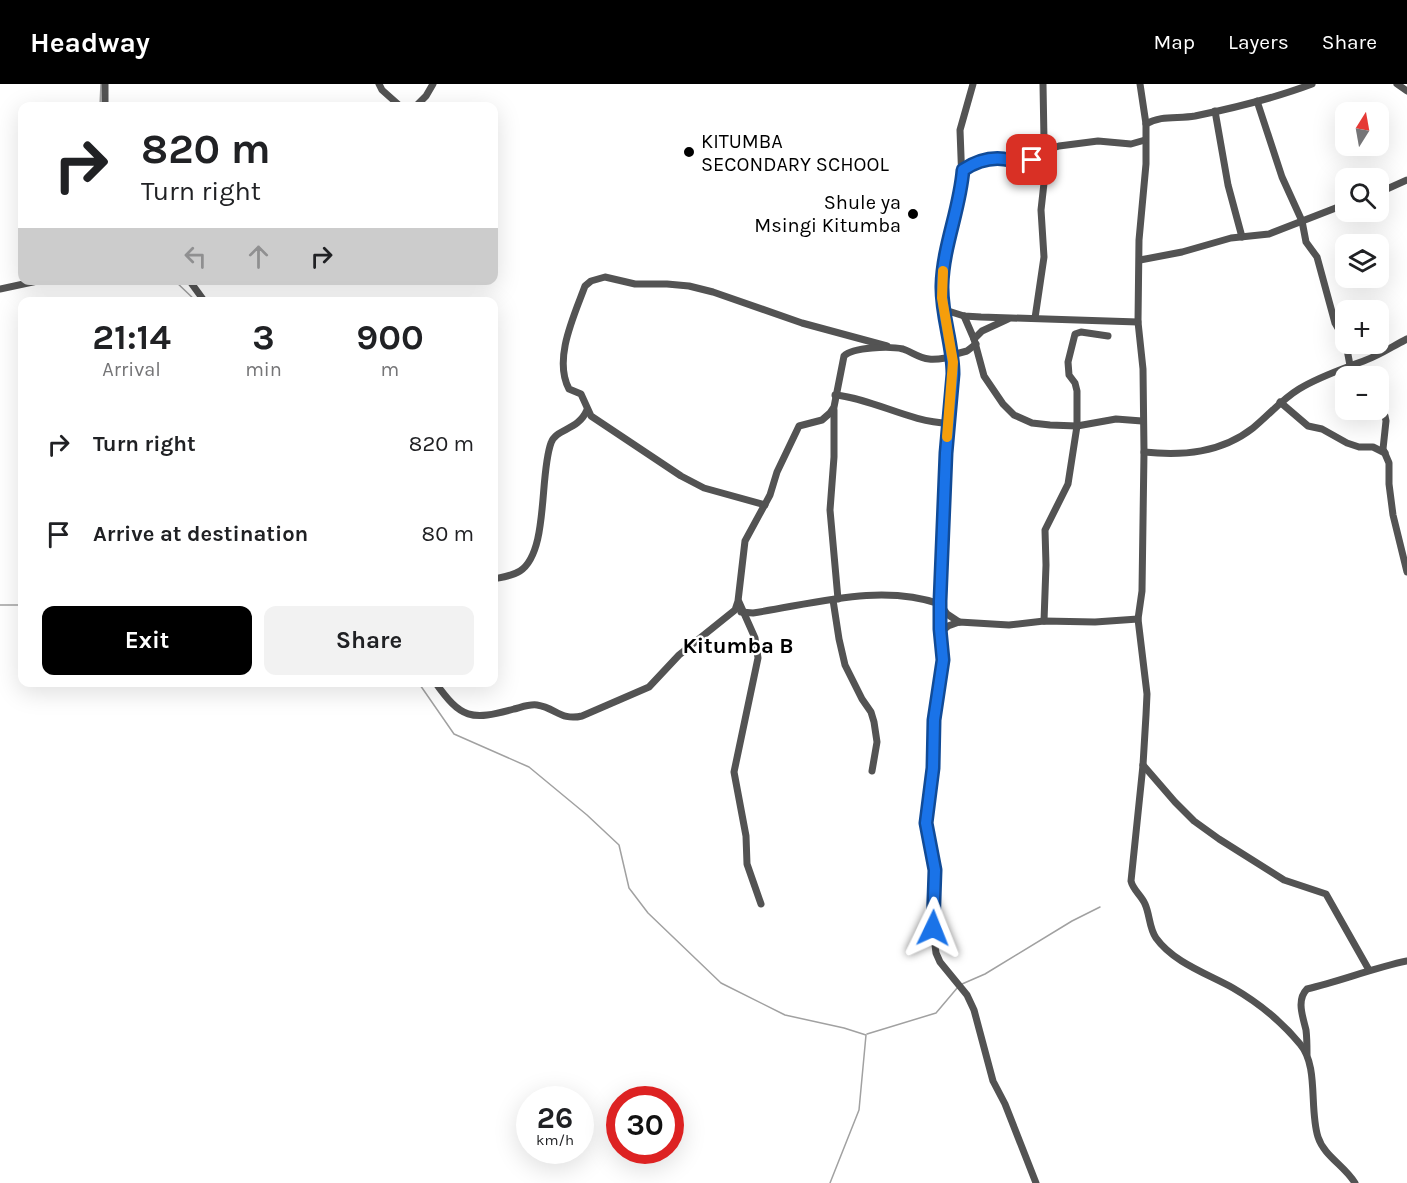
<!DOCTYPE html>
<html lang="en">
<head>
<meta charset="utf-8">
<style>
  :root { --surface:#fff; --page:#f2f2f2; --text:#202124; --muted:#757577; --accent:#000 }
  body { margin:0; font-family:Karla,sans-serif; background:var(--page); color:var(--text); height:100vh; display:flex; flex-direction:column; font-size:22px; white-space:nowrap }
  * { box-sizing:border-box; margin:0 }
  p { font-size:20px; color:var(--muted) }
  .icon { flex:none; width:33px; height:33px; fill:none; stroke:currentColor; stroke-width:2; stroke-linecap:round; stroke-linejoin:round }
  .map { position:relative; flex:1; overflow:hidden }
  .sheet { position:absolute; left:18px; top:213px; width:480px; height:390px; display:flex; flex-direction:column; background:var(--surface); border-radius:12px; box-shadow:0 6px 24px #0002 }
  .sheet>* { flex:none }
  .guide { position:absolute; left:18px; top:18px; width:480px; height:183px; border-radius:12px; box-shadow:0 6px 24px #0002; background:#fff; color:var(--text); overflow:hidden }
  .needle { width:39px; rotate:11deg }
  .buttons { position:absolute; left:1335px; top:18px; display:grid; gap:12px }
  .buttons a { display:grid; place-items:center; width:54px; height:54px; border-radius:12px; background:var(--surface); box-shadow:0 6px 24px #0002; font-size:30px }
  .speed { position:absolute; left:516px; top:1002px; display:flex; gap:12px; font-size:30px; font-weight:700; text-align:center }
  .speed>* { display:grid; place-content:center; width:78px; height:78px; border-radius:50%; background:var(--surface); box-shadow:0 6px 24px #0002; line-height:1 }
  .speed small { font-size:15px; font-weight:400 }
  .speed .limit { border:9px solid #d22; background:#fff; color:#111 }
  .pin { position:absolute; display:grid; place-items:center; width:51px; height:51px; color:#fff; margin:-26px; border-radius:12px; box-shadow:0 3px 9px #0006 }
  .me { position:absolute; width:66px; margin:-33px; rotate:2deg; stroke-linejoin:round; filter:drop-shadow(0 0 4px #0008) }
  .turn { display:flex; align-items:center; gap:21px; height:126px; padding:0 24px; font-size:27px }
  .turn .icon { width:78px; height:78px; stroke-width:2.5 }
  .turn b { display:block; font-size:42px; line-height:51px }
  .lanes { display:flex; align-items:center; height:57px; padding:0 24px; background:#0003; justify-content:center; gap:30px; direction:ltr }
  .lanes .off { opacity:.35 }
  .eta { display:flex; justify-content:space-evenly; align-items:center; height:102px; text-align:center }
  .eta b { font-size:36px; font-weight:700; line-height:42px }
  .action { display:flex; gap:12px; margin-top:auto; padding:12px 24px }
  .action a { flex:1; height:69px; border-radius:12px; background:var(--accent); color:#fff; font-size:24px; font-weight:700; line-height:69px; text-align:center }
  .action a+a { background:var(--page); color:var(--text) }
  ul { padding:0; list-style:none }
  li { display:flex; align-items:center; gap:18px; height:90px; padding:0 24px }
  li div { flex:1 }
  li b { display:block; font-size:22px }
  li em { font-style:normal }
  header { display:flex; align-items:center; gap:36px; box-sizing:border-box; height:84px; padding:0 30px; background:var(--accent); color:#fff }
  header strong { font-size:28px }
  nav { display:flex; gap:33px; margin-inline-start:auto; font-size:21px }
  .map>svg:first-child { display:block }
</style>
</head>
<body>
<header>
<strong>Headway</strong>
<nav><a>Map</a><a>Layers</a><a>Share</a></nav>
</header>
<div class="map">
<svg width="1407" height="1099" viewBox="0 0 1407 1099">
  <rect width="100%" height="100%" fill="#fff"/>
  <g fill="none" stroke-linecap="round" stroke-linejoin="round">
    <g stroke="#a1a1a1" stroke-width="1.5">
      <polyline points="100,22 101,0"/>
      <polyline points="174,196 197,218"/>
      <polyline points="0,521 19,521 22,517"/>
      <polyline points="418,598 454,650 529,683 587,731 619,761 629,804 648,829 721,899 785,931 844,944 866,951 859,1026 830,1099"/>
      <polyline points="962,900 985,890 1072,837 1100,823"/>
      <polyline points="867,950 936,929 958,903"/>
    </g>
    <g stroke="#535353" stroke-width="7">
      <polyline points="379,0 382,6 400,22"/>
      <polyline points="973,0 960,46 962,99 942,193 942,214 953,290 946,369 940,517 940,545 943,576 934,636 933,684 926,739 935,786 933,844 936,869 940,878 967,911 974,926 993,997 1005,1020 1036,1099"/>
      <path d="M 1140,0 L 1146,40 L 1146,80 L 1139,156 L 1138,238 L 1143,285 L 1144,368 L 1142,507 L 1138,535 L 1147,610 L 1146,631 L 1143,681 L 1131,797 C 1133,806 1141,811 1145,820 C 1150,831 1149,844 1156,854 C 1174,879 1208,890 1233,904 C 1257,918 1282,938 1300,960 C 1319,982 1309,1025 1318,1053 C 1324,1072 1345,1082 1355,1099"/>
      <polyline points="1397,0 1407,7"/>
      <polyline points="1257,17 1282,93 1302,137 1306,158 1317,173 1335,239 1346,258"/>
      <polyline points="105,22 105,0"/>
      <polyline points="416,22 426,12 433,0"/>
      <polyline points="1215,27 1228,101 1242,153"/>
      <path d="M 1146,40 C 1161,31 1178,35 1195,32 C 1234,24 1275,14 1312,0"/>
      <polyline points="963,86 980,77 992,74 1020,78 1032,77 1047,66 1059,62 1098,57 1131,60 1145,56"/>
      <polyline points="1378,109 1407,96"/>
      <polyline points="1140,176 1182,168 1231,154 1269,150 1346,120"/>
      <polyline points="189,196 205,218"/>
      <polyline points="0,205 42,196"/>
      <polyline points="945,226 964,232 981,233 1138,238"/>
      <polyline points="964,232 974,255 984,292 1003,320 1014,331 1032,339 1050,341 1077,342 1116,335 1142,337"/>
      <polyline points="1035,234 1044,173 1041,126 1044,99 1042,70 1044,56 1043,0"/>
      <polyline points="974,255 982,247 1008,235"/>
      <polyline points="1346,260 1352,292"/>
      <polyline points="952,271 967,267 976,260"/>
      <path d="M 835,311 C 874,315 909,338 948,339"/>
      <polyline points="1280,318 1308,342 1322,345 1347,359 1359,363 1373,363 1385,369"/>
      <polyline points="1378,325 1385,332 1386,337 1383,365 1389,379 1389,400 1393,431 1407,488"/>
      <polyline points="834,326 834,373 830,426 838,515"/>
      <path d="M 1144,368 C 1183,372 1221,369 1253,344 C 1269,331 1281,316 1299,305 C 1320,292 1343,285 1366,276 C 1380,271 1393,262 1407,255"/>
      <path d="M 765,421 L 704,404 L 681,392 L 591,332 L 581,310 L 569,305 C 553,275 574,232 585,202 L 591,197 L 605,193 L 635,200 L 667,200 L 689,202 L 713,208 L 802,239 L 887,262"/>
      <path d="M 494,495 C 503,493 512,492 520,487 C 549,468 539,391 551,359 C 556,344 578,347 587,326"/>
      <polyline points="833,516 839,555 845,581 862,615 871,628 874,638 877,658 872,687"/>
      <polyline points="739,518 755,554 758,574 734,688 746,752 747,780 761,820"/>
      <path d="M 741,528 L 753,529 C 813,520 880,499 940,520 L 947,530 L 959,538"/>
      <polyline points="1044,537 1046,481 1045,446 1068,400 1077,342 1077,307 1075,299 1069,291 1068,278 1075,250 1081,248 1108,252"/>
      <polyline points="940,549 948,542 959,538 1009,541 1044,537 1095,538 1138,535"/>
      <path d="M 435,598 C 461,635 471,637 514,625 C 522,623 529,620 537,621 C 556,624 561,637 582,632 L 649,603 L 679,571 L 735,526 L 738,517 L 745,457 L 770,411 L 777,388 L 799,342 L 822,336 L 830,329 L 834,323 L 844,272 C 853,263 890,262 903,265 C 912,268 919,274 929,275 C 937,276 944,274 952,273"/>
      <polyline points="1143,681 1175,718 1194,737 1219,755 1284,796 1326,810 1369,886"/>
      <path d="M 1307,970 C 1307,962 1307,954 1306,946 C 1303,933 1296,916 1307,905 C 1341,897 1373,884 1407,877"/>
    </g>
  </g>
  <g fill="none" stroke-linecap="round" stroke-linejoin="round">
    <g stroke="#114b97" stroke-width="15">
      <path id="route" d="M 933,844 L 935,786 L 926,739 L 933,684 L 934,636 L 943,576 L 940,545 L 940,517 L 946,369 L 953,290 C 953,260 941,231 942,201 C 943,162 960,125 963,86 C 975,78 988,73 1004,75 C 1014,76 1022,79 1032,76"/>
    </g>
    <use href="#route" stroke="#1a73e8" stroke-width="10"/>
    <polyline stroke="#f59e0b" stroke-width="10" points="943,187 942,214 953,278 947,353"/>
  </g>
  <g fill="#000" stroke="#fff" stroke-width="2">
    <circle cx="689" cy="68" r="6"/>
    <circle cx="913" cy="130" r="6"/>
  </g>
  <g text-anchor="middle" stroke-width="4.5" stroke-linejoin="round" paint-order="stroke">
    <g font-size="20" fill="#000" stroke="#fff" text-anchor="start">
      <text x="701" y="64">KITUMBA<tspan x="701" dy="23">SECONDARY SCHOOL</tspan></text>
      <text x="901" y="125" text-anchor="end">Shule ya<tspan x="901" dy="23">Msingi Kitumba</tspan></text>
    </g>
    <g font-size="22" font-weight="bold" fill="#000" stroke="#fff">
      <text x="738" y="569">Kitumba B</text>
    </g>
  </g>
</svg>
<div class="buttons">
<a><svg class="needle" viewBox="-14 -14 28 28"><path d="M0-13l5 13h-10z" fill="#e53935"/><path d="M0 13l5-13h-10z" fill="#757577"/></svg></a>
<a><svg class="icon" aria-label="search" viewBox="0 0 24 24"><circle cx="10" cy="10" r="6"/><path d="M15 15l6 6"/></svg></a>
<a><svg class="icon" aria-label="layers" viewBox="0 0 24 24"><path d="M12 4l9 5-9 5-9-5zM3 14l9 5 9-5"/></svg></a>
<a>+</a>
<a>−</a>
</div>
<div class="speed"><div>26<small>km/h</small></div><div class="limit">30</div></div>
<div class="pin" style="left:1032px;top:76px;background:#d93025"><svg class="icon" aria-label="arrive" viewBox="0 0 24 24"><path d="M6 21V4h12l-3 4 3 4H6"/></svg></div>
<svg class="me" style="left:933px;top:844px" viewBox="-20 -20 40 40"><path d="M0-17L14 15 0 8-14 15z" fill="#1a73e8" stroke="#fff" stroke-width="4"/></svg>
<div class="guide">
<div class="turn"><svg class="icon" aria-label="right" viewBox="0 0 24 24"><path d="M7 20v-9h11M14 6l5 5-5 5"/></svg><div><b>820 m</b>Turn right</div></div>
<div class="lanes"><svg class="icon off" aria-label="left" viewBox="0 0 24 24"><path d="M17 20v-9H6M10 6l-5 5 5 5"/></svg><svg class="icon off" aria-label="ahead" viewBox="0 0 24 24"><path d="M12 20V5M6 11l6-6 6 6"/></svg><svg class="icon" aria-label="right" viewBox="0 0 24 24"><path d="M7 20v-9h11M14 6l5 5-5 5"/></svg></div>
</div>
<section class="sheet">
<div class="eta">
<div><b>21:14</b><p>Arrival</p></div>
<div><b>3</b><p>min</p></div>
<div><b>900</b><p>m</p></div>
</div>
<ul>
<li><svg class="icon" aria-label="right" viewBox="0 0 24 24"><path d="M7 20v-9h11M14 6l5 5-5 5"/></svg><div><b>Turn right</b></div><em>820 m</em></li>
<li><svg class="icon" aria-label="arrive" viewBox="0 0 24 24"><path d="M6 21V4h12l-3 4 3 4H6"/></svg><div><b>Arrive at destination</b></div><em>80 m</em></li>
</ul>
<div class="action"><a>Exit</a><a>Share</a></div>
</section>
</div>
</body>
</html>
